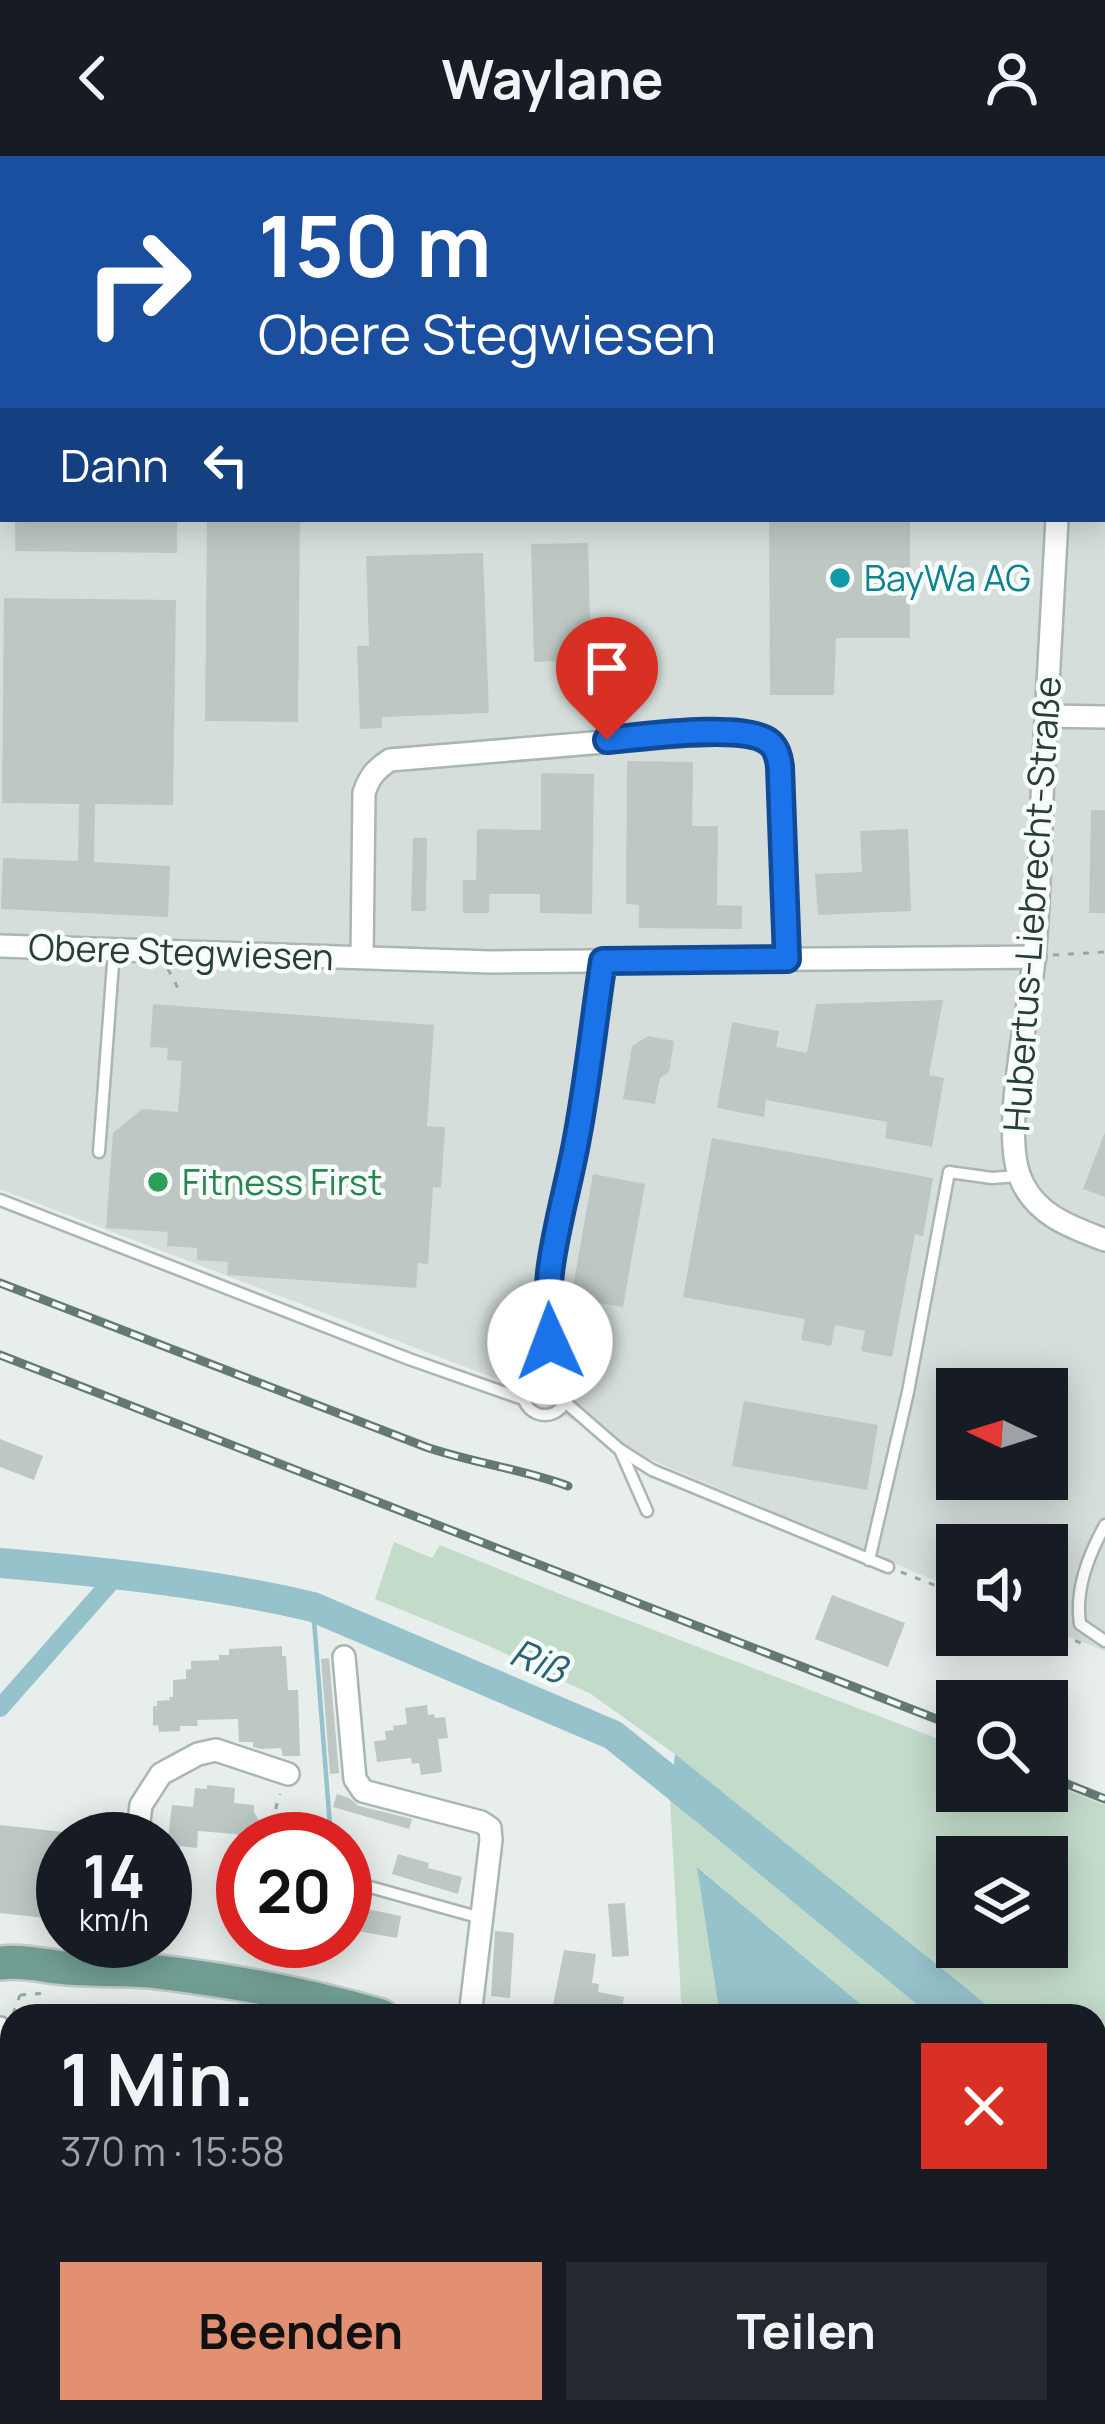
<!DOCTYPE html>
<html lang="de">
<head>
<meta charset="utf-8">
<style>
  :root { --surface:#171b24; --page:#242831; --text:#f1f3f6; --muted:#9ea1a6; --accent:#e29071 }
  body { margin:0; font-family:Manrope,sans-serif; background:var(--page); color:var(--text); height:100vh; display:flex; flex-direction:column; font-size:45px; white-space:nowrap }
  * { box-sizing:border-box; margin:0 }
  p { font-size:39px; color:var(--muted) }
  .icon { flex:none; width:66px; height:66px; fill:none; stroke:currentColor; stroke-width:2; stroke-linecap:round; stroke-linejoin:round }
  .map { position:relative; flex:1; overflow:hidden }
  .panel { position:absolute; left:0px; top:1848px; width:1107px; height:420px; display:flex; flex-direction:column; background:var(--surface); border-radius:36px 36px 0 0; box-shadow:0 6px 30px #0003 }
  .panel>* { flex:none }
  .hud { position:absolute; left:0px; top:0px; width:1107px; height:366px; box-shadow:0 6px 30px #0003; background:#1a4fa0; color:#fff; overflow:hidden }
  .needle { width:78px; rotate:274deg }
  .tools { position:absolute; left:936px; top:1212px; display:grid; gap:24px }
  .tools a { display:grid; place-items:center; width:132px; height:132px; border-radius:0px; background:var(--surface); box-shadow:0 6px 30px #0003; font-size:60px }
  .speed { position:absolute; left:36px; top:1656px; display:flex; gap:24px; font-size:60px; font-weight:700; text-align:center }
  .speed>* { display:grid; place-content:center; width:156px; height:156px; border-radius:50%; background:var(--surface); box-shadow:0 6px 30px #0003; line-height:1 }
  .speed small { font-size:30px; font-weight:400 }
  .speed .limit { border:18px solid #d22; background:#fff; color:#111 }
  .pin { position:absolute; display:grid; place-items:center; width:102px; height:102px; color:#fff; margin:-123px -51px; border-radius:50% 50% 50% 0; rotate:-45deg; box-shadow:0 0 12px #0007 }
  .pin .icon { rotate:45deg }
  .me { position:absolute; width:132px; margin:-66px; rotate:358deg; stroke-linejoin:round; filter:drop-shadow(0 0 9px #0008) }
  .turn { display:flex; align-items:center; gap:42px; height:252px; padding:0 60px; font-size:54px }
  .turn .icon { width:156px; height:156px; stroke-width:2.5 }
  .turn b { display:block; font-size:84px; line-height:102px }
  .then { display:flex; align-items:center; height:114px; padding:0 60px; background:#0003; gap:24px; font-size:45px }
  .round { display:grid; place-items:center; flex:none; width:126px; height:126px; border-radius:0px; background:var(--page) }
  .overview { display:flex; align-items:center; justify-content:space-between; height:204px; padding:0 60px }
  h1 { font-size:72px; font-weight:700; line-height:90px }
  .button { display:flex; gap:24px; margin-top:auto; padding:24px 60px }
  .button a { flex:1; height:138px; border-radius:0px; background:var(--accent); color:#111; font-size:48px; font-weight:700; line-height:138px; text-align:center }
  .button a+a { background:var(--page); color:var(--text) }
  header { display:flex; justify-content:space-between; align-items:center; height:156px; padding:0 60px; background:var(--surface); font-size:54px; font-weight:700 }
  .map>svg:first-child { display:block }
</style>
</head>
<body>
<header><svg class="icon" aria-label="back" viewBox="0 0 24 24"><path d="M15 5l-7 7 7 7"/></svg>Waylane<svg class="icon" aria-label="person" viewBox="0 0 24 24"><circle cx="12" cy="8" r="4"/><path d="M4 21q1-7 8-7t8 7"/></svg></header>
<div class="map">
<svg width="1105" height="2268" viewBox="0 0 1105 2268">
  <rect width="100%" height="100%" fill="#e7eeeb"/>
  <path fill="#d5deda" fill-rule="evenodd" d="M 0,285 L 3,285 L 3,363 L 1104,363 L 1105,328 L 1105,1495 L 1047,1472 L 1047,1389 L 957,1389 L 957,1434 L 614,1288 L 510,1228 L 0,1033 ZM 957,1233 L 1047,1233 L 1047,1323 L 957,1323 Z"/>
  <g fill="#c3dcca" fill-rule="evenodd">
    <path d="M 394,1386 L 432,1402 L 440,1389 L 565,1440 L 957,1590 L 957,1635 L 1047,1635 L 1047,1626 L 1105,1649 L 1105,1935 L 1095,1929 L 1095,1860 L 999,1860 L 675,1598 L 591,1538 L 487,1489 L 375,1443 ZM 957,1701 L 1047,1701 L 1047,1791 L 957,1791 Z"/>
    <polygon points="670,1644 931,1860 875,1860 699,1712 720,1860 682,1860"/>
  </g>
  <g fill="#96c2cc">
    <polygon points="675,1598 966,1832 999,1860 931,1860 670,1644"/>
    <polygon points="697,1711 875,1860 720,1860"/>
  </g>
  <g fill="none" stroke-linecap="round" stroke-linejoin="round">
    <g stroke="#96c2cc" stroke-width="4.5">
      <polyline points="313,1451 331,1683"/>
      <polyline points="339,1785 339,1793"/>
      <polyline points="443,2256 446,2268"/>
    </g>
    <polyline stroke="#96c2cc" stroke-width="18" points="0,1552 117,1419"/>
    <path stroke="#96c2cc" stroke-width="30" d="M 0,1407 C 104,1416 211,1427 313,1451 L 613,1579 L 701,1650"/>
  </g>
  <g fill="#bdc8c4">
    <polygon points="15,363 177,363 177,397 15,395"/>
    <polygon points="207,363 300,363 298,566 205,565"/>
    <polygon points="769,363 910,363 910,482 836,482 834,539 770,539"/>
    <polygon points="588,387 591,504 534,506 531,388"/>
    <polygon points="483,397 489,557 382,561 382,572 360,573 357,490 369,490 366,400"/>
    <polygon points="4,442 176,444 173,649 95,648 94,706 170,710 168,761 1,753 3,702 78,705 79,648 2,647"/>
    <polygon points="627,605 693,606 692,670 718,670 717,749 742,750 742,773 639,772 639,749 626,748"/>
    <polygon points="541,617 594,618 592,758 540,757 540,738 489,738 489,757 463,757 463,724 476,724 477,673 541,674"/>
    <polygon points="1091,654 1105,654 1105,757 1089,757"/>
    <polygon points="908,673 911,755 818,759 815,718 862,716 860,675"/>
    <polygon points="413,682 427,682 426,755 411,755"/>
    <polygon points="943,844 929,919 944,922 932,991 885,982 887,966 766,944 764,961 717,952 732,866 779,875 776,891 807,897 816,848"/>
    <polygon points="153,848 434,869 427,970 445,971 441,1032 433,1031 428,1108 418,1107 416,1132 227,1119 228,1106 197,1104 197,1092 167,1090 168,1076 106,1072 113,977 142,953 178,956 182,905 167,904 168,892 150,891"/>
    <polygon points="648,880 674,885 669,916 660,922 655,948 623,943 632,890"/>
    <polygon points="1104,978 1105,978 1105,1041 1083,1033"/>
    <polygon points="712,982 933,1022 923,1080 915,1078 892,1201 861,1195 865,1175 835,1169 831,1190 801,1184 805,1163 683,1141"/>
    <polygon points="593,1018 645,1028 623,1151 571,1142"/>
    <polygon points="744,1245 878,1269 867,1334 732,1310"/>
    <polygon points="0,1283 43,1300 34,1324 0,1311"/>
    <polygon points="832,1439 905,1467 888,1511 815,1483"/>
    <polygon points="282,1490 282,1500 286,1500 288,1534 298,1534 300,1600 283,1600 281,1592 261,1593 253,1591 253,1586 239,1586 238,1563 197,1564 198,1570 180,1570 180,1575 159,1576 158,1569 153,1570 153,1550 157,1550 157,1545 170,1544 169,1541 173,1541 173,1524 186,1523 186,1514 191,1513 191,1505 219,1504 219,1499 229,1499 229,1493"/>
    <polygon points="329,1502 339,1617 330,1618 321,1503"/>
    <polygon points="427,1549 428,1559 434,1558 435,1562 445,1561 448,1582 438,1583 442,1616 421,1619 419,1607 412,1608 411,1602 377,1606 374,1585 386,1584 385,1575 394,1574 393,1570 407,1568 405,1552"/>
    <polygon points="207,1629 235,1632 234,1647 254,1649 254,1656 261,1668 260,1675 252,1683 243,1683 236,1678 198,1675 197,1692 180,1690 179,1700 166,1699 172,1649 193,1651 195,1632 207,1633"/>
    <polygon points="337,1638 349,1642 359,1650 412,1663 409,1673 333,1651"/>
    <polygon points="0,1669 63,1676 63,1764 0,1757"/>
    <polygon points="398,1698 429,1707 428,1712 462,1721 458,1738 392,1718"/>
    <polygon points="224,1709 243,1711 243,1762 227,1761 229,1726 222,1725"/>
    <polygon points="625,1747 629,1800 612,1801 608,1748"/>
    <polygon points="367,1753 401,1760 397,1782 345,1773 345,1761 366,1759"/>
    <polygon points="495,1775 514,1777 510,1842 491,1840"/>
    <polygon points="564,1794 596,1798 592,1827 599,1828 598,1836 624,1841 621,1860 600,1860 553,1849"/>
  </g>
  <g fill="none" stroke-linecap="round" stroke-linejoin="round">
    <g stroke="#aab6b2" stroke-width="15">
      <g id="lane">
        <polyline points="322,0 324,3"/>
        <polyline points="0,312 3,312"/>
        <polyline points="99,996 114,794"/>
        <polyline points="0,1044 409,1203 523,1243"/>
        <polyline points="547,1215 550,1186 546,1160 548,1123 577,980 603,805"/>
        <circle cx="545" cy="1237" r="22"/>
        <polyline points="565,1246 619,1293 652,1314 888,1411"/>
        <polyline points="621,1296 647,1355"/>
        <path d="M 1105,1369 C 1088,1400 1075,1433 1080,1468 L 1105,1485"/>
        <polyline points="869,1404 908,1236 949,1016 992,1022 1019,1020"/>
        <polyline points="345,1724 481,1762"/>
        <polyline points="0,2182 12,2195"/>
        <polyline points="738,2256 773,2268"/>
      </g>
    </g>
    <g stroke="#aab6b2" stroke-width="26">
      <g id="street">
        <path d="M 1057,363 C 1053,449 1047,534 1043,620 C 1040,680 1040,742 1034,803 C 1029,857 1001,974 1020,1021 C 1034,1058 1070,1071 1105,1084"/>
        <polyline points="1046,560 1105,561"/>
        <polyline points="0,790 491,806 1035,801"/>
        <path d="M 362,801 L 364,637 C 369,621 376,613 390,604 L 735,575 L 768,585 L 778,598 L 787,803"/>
        <polyline points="344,1501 355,1623 363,1635 481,1666 490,1672 491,1684 470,1860"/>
        <polyline points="137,1683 141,1649 161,1618 198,1598 216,1594 288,1618"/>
        <polyline points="121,1813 124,1785"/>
        <polyline points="0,1872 12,1884"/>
        <polyline points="0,2057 12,2075"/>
        <polyline points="0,2253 12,2242"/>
        <polyline points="195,2256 214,2268"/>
        <polyline points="333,2256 334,2268"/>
        <polyline points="674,2256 707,2268"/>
        <polyline points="638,2268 641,2256"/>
      </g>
    </g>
    <g stroke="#a7b8b3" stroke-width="32">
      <g id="secondary">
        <polyline points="0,261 3,262"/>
        <polyline points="1104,278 1105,278"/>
      </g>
    </g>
    <g stroke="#c3c9c8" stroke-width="38">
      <g id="primary">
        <path d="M 0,1807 C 20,1805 36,1808 56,1811 C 87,1815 119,1812 150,1815 C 229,1824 305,1838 381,1860"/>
        <polyline points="1095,2089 1105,2093"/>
      </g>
    </g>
    <g stroke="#8baea4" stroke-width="3" stroke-dasharray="6 9" stroke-linecap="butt">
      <polyline points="1104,217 1105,216"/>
      <polyline points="0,222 1,208"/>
      <polyline points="1053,799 1105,796"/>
      <polyline points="168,813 181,838"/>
      <polyline points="901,1416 957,1438"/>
      <polyline points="1047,1474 1081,1487"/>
      <polyline points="279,1683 276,1651 280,1638"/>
      <polyline points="20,1839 48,1837"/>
      <polyline points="408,1856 424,1860"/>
      <polyline points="13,1858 20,1839"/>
    </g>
    <use href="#lane" stroke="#fff" stroke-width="10"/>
    <use href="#street" stroke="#fff" stroke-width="21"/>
    <use href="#secondary" stroke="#fff" stroke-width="27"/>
    <use href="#primary" stroke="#719e94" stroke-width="33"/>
    <g stroke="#637974" stroke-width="9">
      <g id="rail">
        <path d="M 0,1127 L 426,1291 C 473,1307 522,1313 568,1330"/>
        <polyline points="0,1199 957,1571"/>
        <polyline points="1047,1620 1105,1643"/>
      </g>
    </g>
    <use href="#rail" stroke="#f7fbf9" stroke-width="4.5" stroke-dasharray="14" stroke-linecap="butt"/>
  </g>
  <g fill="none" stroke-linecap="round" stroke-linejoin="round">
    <g stroke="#114b97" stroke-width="30">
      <path id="route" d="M 550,1186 C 540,1117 565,1050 577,982 C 588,924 594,864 603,805 L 787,803 L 780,611 C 779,602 777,592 769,586 C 744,566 641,581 607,584"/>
    </g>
    <use href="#route" stroke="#1a73e8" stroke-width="21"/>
  </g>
  <circle fill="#0f9aa8" stroke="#f7fbf9" stroke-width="4.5" cx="840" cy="422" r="12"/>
  <circle fill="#2e9e5b" stroke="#f7fbf9" stroke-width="4.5" cx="158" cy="1026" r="12"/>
  <g text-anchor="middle" stroke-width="9" stroke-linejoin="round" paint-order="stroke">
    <g font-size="36" fill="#0d838f" stroke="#f7fbf9" text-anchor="start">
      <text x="864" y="435">BayWa AG</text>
    </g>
    <g font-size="36" fill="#283e39" stroke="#f7fbf9">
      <text transform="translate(1032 748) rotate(-86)" y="13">Hubertus-Liebrecht-Straße</text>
      <text transform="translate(181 796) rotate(2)" y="13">Obere Stegwiesen</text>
    </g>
    <g font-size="36" fill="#27864d" stroke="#f7fbf9" text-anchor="start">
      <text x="182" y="1039">Fitness First</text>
    </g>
    <g font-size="39" font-style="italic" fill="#286574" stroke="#f7fbf9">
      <text transform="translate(539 1505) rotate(23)" y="14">Riß</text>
    </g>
  </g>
</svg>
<div class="tools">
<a><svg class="needle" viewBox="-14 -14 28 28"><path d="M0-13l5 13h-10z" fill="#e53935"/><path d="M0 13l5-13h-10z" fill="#9ea1a6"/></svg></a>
<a><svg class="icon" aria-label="sound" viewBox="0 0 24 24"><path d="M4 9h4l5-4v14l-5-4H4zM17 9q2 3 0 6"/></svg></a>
<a><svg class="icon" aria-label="search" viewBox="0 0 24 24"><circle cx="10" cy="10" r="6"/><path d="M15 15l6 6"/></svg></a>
<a><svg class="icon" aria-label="layers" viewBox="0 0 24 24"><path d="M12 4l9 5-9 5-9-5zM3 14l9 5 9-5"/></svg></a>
</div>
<div class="speed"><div>14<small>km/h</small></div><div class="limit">20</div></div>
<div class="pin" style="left:607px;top:584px;background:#d93025"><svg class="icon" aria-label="arrive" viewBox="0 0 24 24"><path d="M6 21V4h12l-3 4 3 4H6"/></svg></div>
<svg class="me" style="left:550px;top:1186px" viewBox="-20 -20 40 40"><circle r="19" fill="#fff"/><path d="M0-13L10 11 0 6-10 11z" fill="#1a73e8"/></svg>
<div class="hud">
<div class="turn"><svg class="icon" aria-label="right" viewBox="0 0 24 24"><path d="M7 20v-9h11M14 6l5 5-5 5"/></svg><div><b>150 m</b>Obere Stegwiesen</div></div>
<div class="then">Dann<svg class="icon" aria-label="left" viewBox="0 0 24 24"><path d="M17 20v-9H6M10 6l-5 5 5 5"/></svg></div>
</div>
<section class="panel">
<div class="overview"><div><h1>1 Min.</h1><p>370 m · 15:58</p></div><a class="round" style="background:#d93025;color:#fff"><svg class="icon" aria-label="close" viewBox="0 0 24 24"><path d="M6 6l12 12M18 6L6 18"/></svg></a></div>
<div class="button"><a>Beenden</a><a>Teilen</a></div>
</section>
</div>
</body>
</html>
